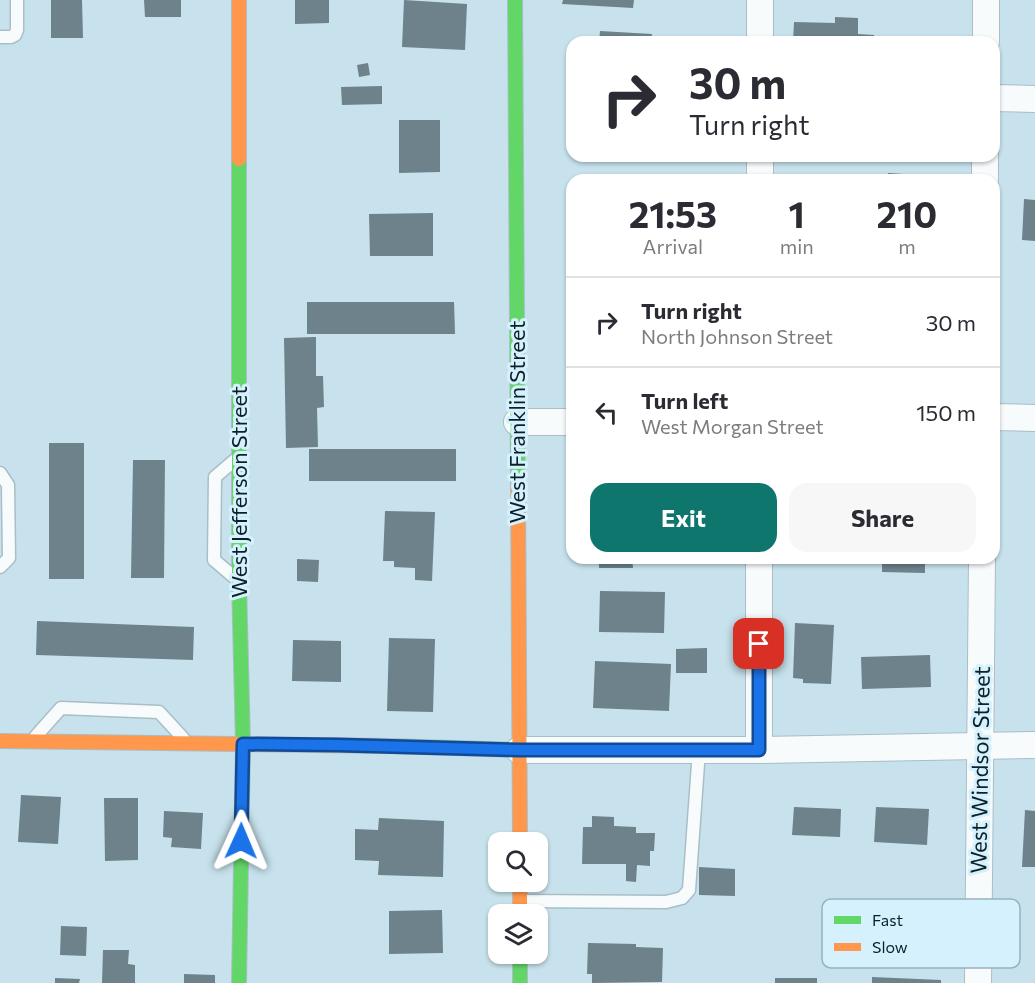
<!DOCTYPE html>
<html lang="en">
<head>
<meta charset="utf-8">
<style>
  :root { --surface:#fff; --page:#f7f7f7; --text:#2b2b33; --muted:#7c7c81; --line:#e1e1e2; --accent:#0f766e }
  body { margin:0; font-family:Commissioner,sans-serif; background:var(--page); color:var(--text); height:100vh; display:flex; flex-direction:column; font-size:22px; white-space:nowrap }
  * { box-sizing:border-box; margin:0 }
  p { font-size:20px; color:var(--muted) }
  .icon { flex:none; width:33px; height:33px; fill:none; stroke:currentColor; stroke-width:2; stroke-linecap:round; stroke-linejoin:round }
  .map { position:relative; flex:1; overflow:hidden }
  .side { position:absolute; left:566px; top:174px; width:434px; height:390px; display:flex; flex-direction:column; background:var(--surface); border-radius:18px; box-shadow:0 2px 4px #0004 }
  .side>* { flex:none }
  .top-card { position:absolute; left:566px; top:36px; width:434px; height:126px; border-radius:18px; box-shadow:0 2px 4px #0004; background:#fff; color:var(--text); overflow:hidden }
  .fabs { position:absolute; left:488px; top:832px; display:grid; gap:12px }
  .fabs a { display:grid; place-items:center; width:60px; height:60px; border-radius:12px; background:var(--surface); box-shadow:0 2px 4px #0004; font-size:30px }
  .pin { position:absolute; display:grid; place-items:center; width:51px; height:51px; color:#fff; margin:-26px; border-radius:12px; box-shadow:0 3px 9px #0006 }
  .me { position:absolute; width:66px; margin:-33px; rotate:1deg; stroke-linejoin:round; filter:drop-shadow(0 0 4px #0008) }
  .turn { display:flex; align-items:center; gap:21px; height:126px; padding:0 24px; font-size:27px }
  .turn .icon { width:78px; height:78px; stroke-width:2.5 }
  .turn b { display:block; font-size:42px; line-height:51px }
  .eta { display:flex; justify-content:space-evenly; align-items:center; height:102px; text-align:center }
  .eta b { font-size:36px; font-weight:700; line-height:42px }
  .button { display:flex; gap:12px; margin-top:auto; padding:12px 24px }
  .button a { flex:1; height:69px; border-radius:18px; background:var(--accent); color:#fff; font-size:24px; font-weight:700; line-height:69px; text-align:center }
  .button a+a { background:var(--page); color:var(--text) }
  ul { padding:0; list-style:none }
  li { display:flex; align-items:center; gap:18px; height:90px; padding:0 24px; border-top:2px solid var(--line) }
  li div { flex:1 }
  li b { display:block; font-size:22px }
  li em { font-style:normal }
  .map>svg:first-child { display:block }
</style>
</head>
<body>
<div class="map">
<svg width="1035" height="983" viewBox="0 0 1035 983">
  <rect width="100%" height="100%" fill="#c7e2ec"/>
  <g fill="#6d828a">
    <polygon points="51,0 82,0 83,38 51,38"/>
    <polygon points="144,0 181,0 181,17 145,17"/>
    <polygon points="295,0 329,0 329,23 295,24"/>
    <polygon points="404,0 467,4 465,50 402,47"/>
    <polygon points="563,0 634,0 633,8 562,4"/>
    <polygon points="835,17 858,18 858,34 874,35 874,42 793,42 794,22 835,23"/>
    <polygon points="600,31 652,34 651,42 599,42"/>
    <polygon points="368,63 370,75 359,77 357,65"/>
    <polygon points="382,86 382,104 342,105 341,87"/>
    <polygon points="399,120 440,120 440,172 399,173"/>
    <polygon points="888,173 920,175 920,180 887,180"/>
    <polygon points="1024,199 1035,200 1035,241 1022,240"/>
    <polygon points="433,213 433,256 370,256 369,214"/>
    <polygon points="307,302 454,302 455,334 307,334"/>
    <polygon points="316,337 316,376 323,376 324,407 317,408 318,447 286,448 284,338"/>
    <rect x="49" y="443" width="35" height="136"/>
    <rect x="309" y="449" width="147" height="32"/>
    <polygon points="133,460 165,460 164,578 131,578"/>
    <polygon points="385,511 435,512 432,581 415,580 415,568 394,567 394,561 383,561"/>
    <polygon points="599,558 632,558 633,568 599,568"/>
    <polygon points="882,558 925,558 925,573 882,572"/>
    <polygon points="297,559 319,560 318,582 297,581"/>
    <polygon points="600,591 665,592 664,633 599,632"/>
    <polygon points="37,621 194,627 193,660 36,655"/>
    <polygon points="795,623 834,625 831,684 803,683 803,679 793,678"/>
    <polygon points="389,638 435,639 433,712 387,711"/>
    <polygon points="293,640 341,641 341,682 292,681"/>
    <polygon points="707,648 707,673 676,673 676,649"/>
    <polygon points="930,655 931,687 862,689 861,657"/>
    <polygon points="595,661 671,664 669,711 593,708"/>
    <polygon points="21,795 61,797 58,844 18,842"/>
    <polygon points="104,798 138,798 138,860 105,861"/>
    <polygon points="794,807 841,809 840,837 792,835"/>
    <polygon points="876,807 929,809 927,845 874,842"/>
    <polygon points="1025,810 1035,811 1035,867 1022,867"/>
    <polygon points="164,811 203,813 201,849 171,847 172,838 163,837"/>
    <polygon points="592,816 614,817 614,826 636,827 636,833 655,833 654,851 650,851 650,866 637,865 636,882 626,881 626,864 582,864 583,827 592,827"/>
    <polygon points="379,818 444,821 443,877 378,875 379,861 355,860 355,829 378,830"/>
    <polygon points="699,867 735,869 735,896 699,895"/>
    <polygon points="442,910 443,953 389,954 389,911"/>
    <polygon points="61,926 87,927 86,956 60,955"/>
    <polygon points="588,943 636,944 636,947 663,948 662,982 592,983 592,974 587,974"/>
    <polygon points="103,950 129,950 128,964 135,965 135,983 102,983"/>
    <polygon points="184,974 215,975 215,983 184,983"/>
    <polygon points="872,977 941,980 941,983 872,983"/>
    <polygon points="55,978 80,979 79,983 55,983"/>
    <rect x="775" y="978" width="42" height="5"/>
  </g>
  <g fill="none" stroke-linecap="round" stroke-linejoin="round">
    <g stroke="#a9bec6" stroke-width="15">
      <g id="lane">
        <polyline points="0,37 11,37 15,35 17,30 17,0"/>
        <polyline points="0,473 8,485 9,558 0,567"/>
        <polyline points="234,577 214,560 215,477 235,460"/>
        <polyline points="36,736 61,708 159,712 183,738"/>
        <polyline points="521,901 666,902 682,898 689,890 699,750"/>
      </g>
    </g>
    <g stroke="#a9bec6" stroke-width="28">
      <g id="street">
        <polyline points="760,42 760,0"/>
        <polyline points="986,42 986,0"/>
        <polyline points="993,98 1035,99"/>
        <polyline points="760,180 760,156"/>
        <polyline points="985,180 985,156"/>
        <polyline points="993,417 1035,418"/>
        <polyline points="517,422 572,422"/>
        <polyline points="519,750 759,750 1035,745"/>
        <polyline points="759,750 759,558"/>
        <polyline points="978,983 982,558"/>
      </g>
    </g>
    <g stroke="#a9bec6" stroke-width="16">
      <g id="fast">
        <polyline points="515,0 518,486"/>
        <polyline points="239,159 239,582 243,744 239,983"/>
        <polyline points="390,746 519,750"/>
        <polyline points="520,954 520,983"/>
      </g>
    </g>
    <g stroke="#a9bec6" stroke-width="16">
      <g id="slow">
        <polyline points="239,0 239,159"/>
        <polyline points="518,486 520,843"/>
        <polyline points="0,741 390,746"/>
        <polyline points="520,882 520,915"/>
      </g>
    </g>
    <use href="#lane" stroke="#f7fbfc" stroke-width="12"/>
    <use href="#street" stroke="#f7fbfc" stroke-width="26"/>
    <use href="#fast" stroke="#63d668" stroke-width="14"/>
    <use href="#slow" stroke="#ff974d" stroke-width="14"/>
  </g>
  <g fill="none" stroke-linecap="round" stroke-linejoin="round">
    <g stroke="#114b97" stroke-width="15">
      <polyline id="route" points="241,841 243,744 338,745 519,750 759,750 759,644"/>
    </g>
    <use href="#route" stroke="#1a73e8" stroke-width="10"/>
  </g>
  <g text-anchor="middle" stroke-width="6" stroke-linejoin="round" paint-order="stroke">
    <g font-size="22" fill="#0d2027" stroke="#d5f1fd">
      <text transform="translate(517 422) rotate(-90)" y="8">West Franklin Street</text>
      <text transform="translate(239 492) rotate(-90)" y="8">West Jefferson Street</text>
      <text transform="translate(980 770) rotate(-89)" y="8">West Windsor Street</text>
    </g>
  </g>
  <rect x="822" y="899" width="198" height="69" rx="9" fill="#d5f1fd" stroke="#99b2bd" stroke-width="1.5"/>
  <rect x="834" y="916" width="27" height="8" fill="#63d668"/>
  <rect x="834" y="943" width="27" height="8" fill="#ff974d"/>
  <g font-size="16" fill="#0d2027">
    <text x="872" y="926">Fast</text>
    <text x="872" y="953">Slow</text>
  </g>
</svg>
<div class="fabs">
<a><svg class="icon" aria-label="search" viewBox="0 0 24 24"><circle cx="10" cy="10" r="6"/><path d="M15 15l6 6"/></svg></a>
<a><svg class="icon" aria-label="layers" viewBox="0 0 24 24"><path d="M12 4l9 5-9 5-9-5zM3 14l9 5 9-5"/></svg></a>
</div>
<div class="pin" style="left:759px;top:644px;background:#d93025"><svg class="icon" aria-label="arrive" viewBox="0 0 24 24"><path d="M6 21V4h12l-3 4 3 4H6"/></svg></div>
<svg class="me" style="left:241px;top:841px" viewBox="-20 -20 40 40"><path d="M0-17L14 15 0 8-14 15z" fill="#1a73e8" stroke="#fff" stroke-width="4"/></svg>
<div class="top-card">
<div class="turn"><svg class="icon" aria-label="right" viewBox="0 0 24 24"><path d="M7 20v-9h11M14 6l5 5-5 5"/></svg><div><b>30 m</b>Turn right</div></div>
</div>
<section class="side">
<div class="eta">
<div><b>21:53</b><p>Arrival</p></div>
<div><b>1</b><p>min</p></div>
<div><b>210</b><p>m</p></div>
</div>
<ul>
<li><svg class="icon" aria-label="right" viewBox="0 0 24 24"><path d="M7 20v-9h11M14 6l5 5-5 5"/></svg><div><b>Turn right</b><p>North Johnson Street</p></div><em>30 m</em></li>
<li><svg class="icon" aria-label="left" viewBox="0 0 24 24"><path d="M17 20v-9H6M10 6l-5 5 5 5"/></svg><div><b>Turn left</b><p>West Morgan Street</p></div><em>150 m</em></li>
</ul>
<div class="button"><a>Exit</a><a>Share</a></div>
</section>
</div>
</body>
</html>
